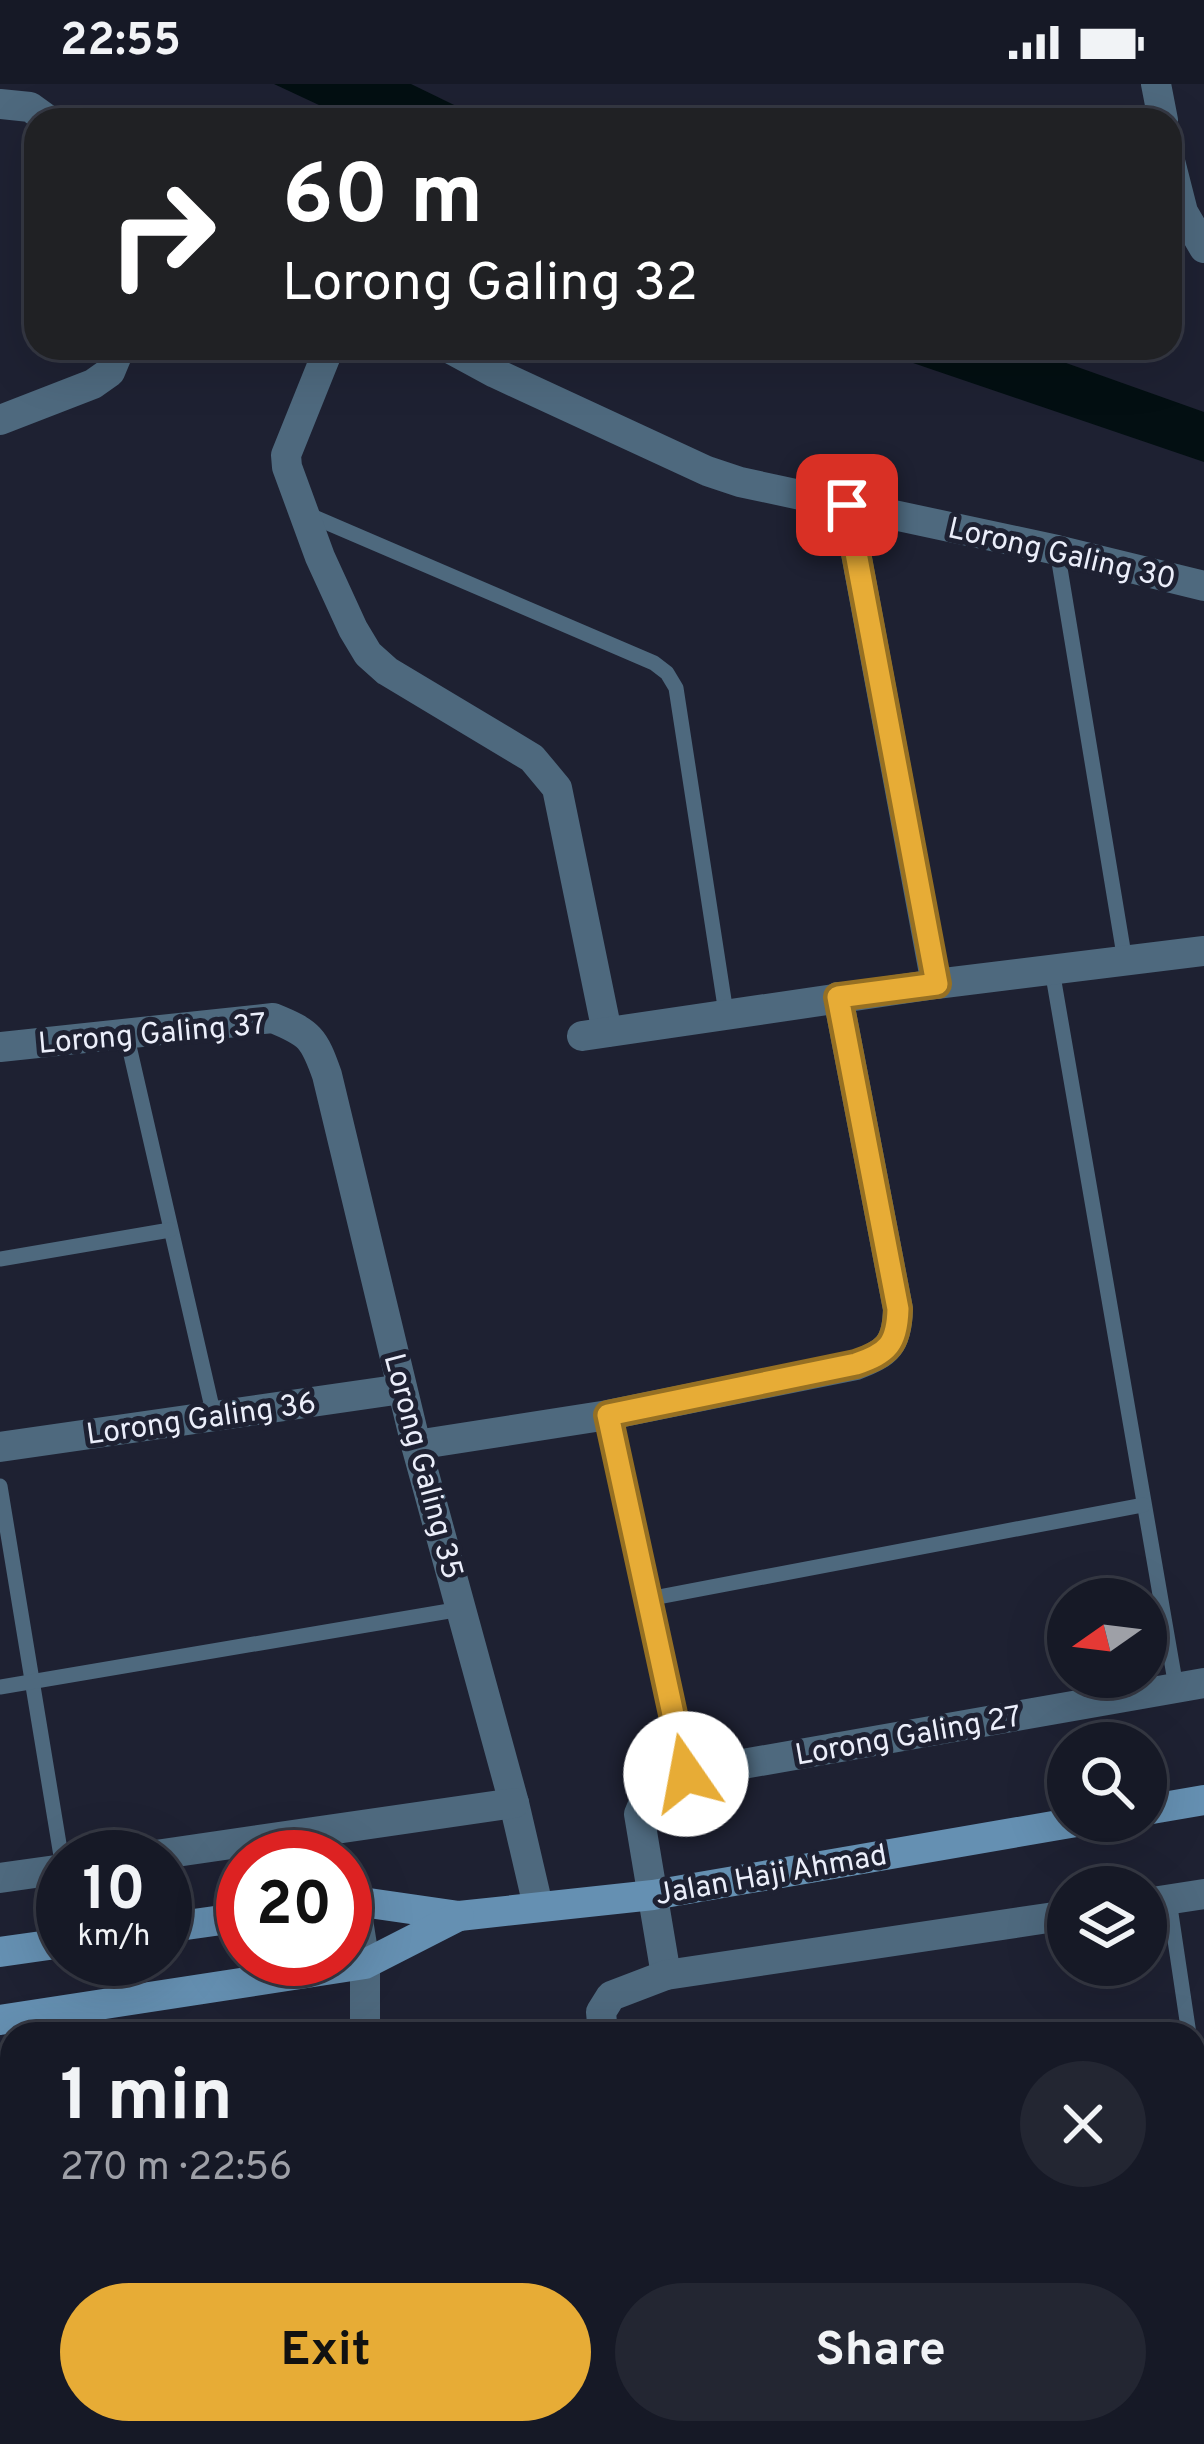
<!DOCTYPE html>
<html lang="en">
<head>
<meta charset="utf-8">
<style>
  :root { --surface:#161926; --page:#232632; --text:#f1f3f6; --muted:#9ea0a7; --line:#353843; --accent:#e7ac36 }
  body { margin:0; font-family:Overpass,sans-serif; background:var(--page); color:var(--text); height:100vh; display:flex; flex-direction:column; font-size:45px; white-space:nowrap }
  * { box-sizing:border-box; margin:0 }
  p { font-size:39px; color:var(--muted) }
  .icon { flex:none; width:66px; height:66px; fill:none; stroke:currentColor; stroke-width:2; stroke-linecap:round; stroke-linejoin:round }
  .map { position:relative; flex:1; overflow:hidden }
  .side { position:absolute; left:0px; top:1938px; width:1206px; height:423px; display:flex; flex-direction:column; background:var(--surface); border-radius:36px 36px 0 0; box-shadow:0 12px 48px #0002,0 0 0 3px var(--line) }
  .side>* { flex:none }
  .banner { position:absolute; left:24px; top:24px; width:1158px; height:252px; border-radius:36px; box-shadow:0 12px 48px #0002,0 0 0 3px var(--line); background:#202124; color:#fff; overflow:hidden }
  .needle { width:78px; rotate:256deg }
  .buttons { position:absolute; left:1047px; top:1494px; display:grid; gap:24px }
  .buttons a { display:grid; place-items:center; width:120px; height:120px; border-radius:50%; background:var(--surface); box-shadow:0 12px 48px #0002,0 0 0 3px var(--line); font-size:60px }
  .speed { position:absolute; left:36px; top:1746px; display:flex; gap:24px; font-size:60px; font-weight:700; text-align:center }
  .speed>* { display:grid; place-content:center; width:156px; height:156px; border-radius:50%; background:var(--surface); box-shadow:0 12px 48px #0002,0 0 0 3px var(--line); line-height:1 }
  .speed small { font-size:30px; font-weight:400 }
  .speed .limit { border:18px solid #d22; background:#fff; color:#111 }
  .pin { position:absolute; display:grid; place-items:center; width:102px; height:102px; color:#fff; margin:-51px; border-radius:24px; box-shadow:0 6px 18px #0006 }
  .me { position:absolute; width:132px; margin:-66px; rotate:348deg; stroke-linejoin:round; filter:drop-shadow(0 0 9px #0008) }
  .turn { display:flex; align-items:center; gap:42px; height:252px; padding:0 60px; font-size:54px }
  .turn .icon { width:156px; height:156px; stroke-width:2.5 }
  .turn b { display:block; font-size:84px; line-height:102px }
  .round { display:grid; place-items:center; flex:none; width:126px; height:126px; border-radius:63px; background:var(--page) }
  .head { display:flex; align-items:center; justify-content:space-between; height:204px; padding:0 60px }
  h1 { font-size:72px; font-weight:700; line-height:90px }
  .cta { display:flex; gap:24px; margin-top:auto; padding:24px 60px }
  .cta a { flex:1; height:138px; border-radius:72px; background:var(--accent); color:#111; font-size:48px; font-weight:700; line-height:138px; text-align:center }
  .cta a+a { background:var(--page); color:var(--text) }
  .status { display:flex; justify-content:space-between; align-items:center; height:84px; padding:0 60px; background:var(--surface); direction:ltr }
  .status svg { height:33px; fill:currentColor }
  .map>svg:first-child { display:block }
</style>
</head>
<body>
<div class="status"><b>22:55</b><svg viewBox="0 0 49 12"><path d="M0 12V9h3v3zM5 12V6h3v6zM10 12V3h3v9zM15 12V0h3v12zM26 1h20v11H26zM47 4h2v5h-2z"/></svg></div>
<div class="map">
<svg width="1204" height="2360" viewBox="0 0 1204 2360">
  <rect width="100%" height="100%" fill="#1e2132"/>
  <g fill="#030f12">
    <polygon points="274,0 411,0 485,36 351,36"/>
    <polygon points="869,264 1024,264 1204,328 1204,378"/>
  </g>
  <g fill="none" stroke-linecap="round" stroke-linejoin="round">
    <g stroke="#4e697e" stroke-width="15">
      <polyline points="307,430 654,579 667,589 676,604 726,929"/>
      <polyline points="1057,466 1125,877"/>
      <polyline points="1052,886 1176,1603"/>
      <polyline points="126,949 214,1332"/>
      <polyline points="0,1175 170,1146"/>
      <polyline points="608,1331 686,1690"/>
      <polyline points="0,1402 63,1784"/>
      <polyline points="648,1515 1143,1421"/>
      <polyline points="0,1603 461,1525"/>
      <polyline points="1169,1816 1189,1950"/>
      <polyline points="1194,1985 1204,2054"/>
      <polyline points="0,2132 12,2130"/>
      <polyline points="1016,2349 1017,2360"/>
    </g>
    <g stroke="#4e697e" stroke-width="30">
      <polyline points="1156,0 1163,36"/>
      <polyline points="0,20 30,23 48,36"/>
      <polyline points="1170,77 1183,128 1204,164"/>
      <polyline points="329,264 286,371 287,383 320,473 353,545 368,570 387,587 532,674 557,704 607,948"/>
      <polyline points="449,264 495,289 707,387 740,398 1057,466 1204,502"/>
      <polyline points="0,336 93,300 110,288 120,264"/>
      <polyline points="847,421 936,900"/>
      <polyline points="582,952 936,900 1204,867"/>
      <path d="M 0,963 L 273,934 C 310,949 314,954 327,991 L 416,1361 L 514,1719 L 538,1822"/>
      <path d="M 416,1361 L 608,1331 L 856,1281 C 888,1269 897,1260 898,1225 L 838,913"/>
      <polyline points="0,1363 402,1305"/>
      <polyline points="142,1773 514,1719"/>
      <polyline points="0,1794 63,1785"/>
      <polyline points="355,1817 365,1880 365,1950"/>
      <polyline points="1146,1819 1204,1810"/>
      <path d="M 666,1891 L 639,1730 C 649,1702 661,1701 686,1690 L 1204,1599"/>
      <polyline points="603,1950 601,1928 611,1912 666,1891 1068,1831"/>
      <polyline points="1194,2249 1204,2248"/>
      <polyline points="0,2335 12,2331"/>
      <polyline points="93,2349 94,2360"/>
      <polyline points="376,2349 377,2360"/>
      <polyline points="640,2349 644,2360"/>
      <polyline points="734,2349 738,2360"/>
      <polyline points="1155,2349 1156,2360"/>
    </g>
    <g stroke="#6590b2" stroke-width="30">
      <polyline points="1146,1726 1204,1716"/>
      <polyline points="345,1819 355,1817 459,1832 653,1811 1082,1737"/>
      <polyline points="165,1844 243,1833"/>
      <polyline points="0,1868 63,1859"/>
      <polyline points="0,1936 365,1880 459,1832"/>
    </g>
  </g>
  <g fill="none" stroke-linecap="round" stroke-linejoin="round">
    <g stroke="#967023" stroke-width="30">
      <path id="route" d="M 686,1690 L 608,1331 L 856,1280 C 888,1269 897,1260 898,1225 L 838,913 L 937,900 L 847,421"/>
    </g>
    <use href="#route" stroke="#e7ac36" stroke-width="21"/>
  </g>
  <g text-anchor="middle" stroke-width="10" stroke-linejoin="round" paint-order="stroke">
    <g font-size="30" fill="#ebeefa" stroke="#1e2132">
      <text transform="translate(1062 469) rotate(13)" y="10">Lorong Galing 30</text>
      <text transform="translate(152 949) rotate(-5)" y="10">Lorong Galing 37</text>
      <text transform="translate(201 1334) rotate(-8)" y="10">Lorong Galing 36</text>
      <text transform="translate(424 1382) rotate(75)" y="10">Lorong Galing 35</text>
      <text transform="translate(908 1651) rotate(-10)" y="10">Lorong Galing 27</text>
      <text transform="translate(771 1790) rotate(-10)" y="10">Jalan Haji Ahmad</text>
    </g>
  </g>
</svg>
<div class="buttons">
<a><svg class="needle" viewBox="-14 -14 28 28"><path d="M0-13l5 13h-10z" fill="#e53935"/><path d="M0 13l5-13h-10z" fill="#9ea0a7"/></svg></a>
<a><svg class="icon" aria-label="search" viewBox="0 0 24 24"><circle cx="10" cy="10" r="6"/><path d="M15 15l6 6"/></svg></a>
<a><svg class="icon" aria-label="layers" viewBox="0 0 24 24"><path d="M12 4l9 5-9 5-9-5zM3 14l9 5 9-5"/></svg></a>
</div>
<div class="speed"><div>10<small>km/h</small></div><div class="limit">20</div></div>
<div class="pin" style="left:847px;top:421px;background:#d93025"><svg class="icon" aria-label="arrive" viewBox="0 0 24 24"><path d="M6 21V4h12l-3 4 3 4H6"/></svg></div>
<svg class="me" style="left:686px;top:1690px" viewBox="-20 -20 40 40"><circle r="19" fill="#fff"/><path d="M0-13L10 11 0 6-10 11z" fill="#e7ac36"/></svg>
<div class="banner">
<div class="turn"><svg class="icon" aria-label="right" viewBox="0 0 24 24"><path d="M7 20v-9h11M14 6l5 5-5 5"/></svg><div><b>60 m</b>Lorong Galing 32</div></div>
</div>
<section class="side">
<div class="head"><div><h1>1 min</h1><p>270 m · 22:56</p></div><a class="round"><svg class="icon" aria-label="close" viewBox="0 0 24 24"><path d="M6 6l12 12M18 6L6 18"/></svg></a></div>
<div class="cta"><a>Exit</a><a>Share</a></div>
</section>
</div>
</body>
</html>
